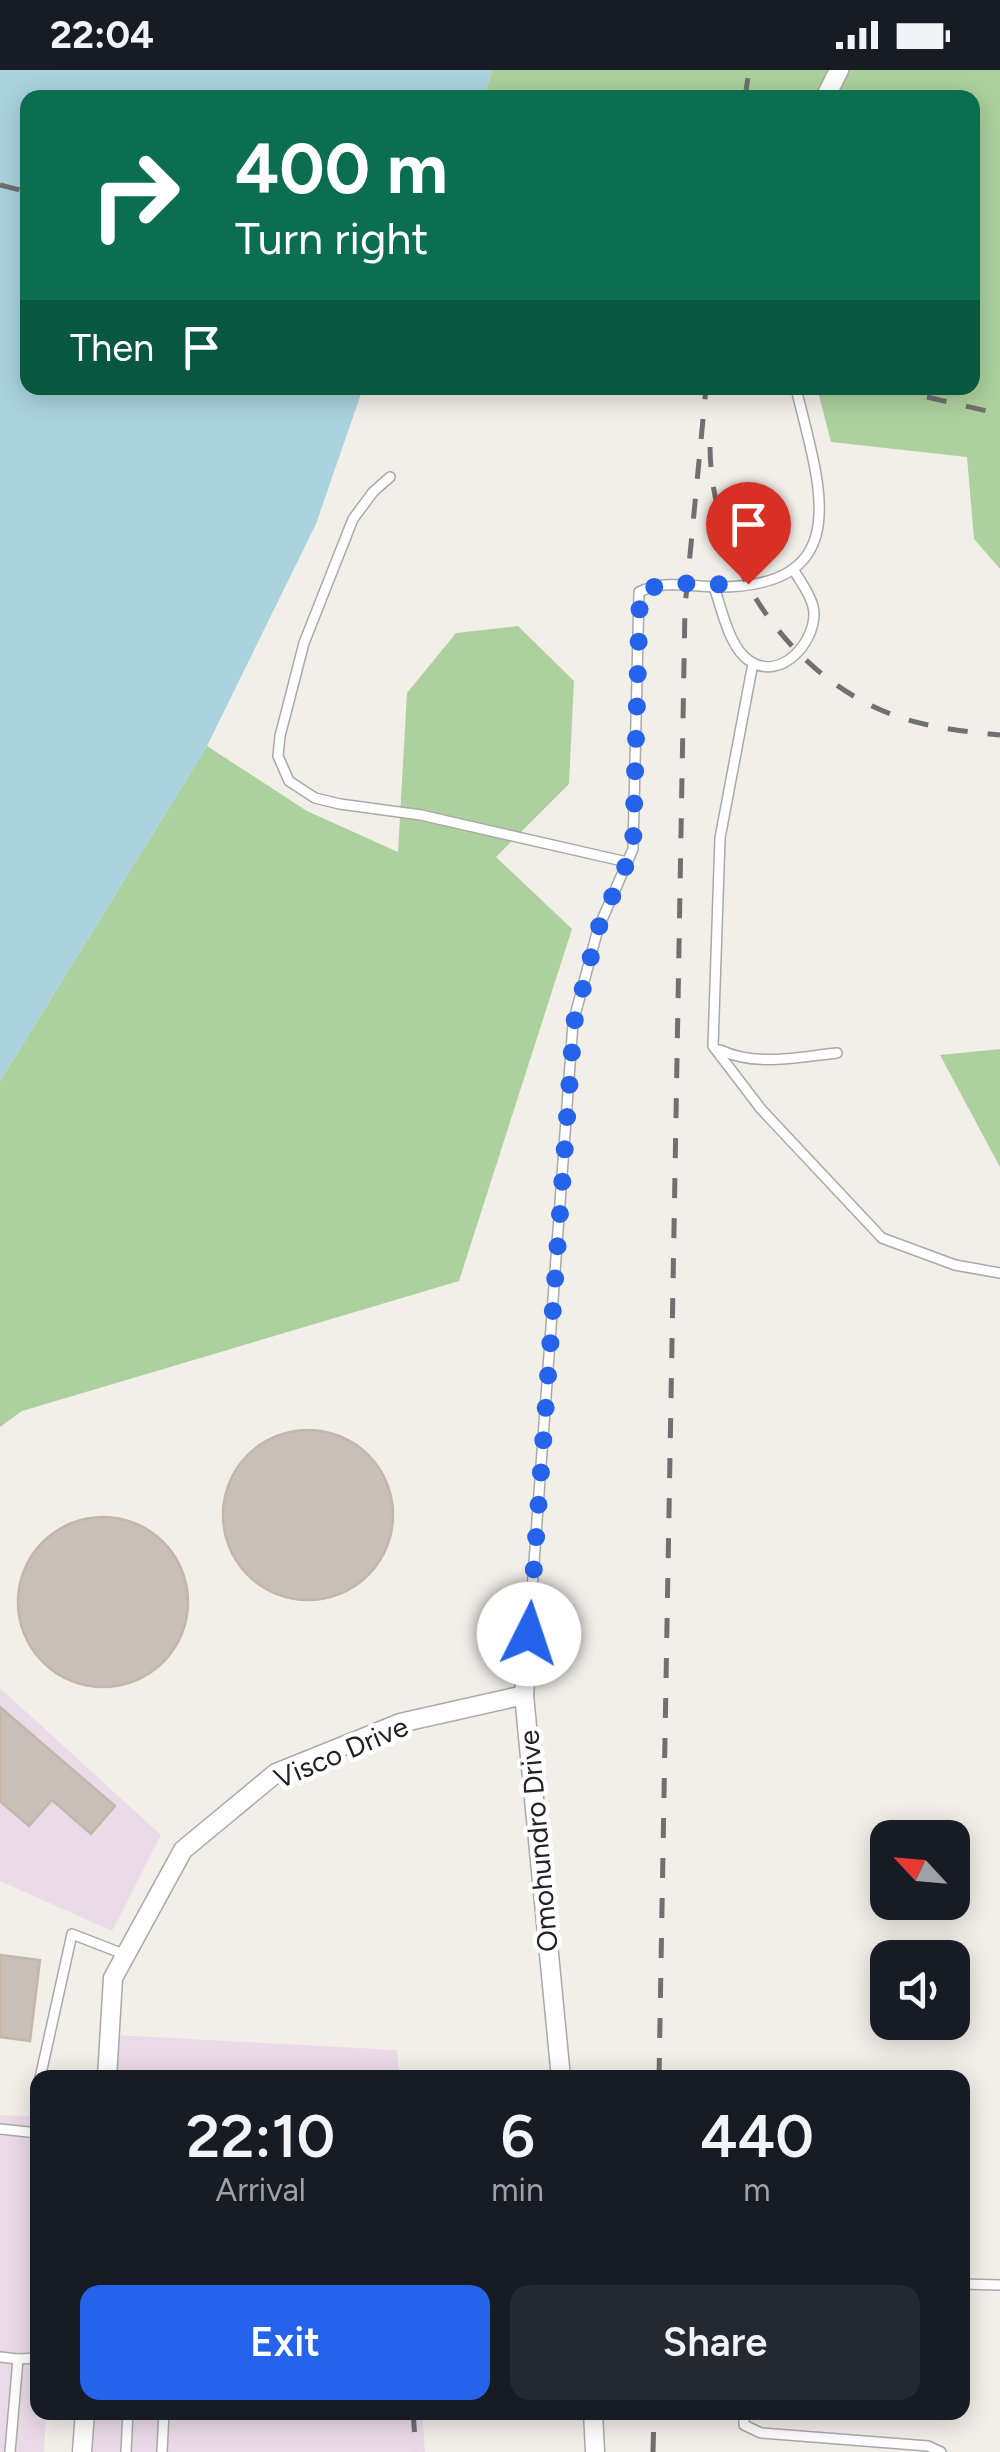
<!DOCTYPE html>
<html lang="en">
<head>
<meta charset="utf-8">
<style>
  :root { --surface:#171b24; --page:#242831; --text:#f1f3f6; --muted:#9ea1a6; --accent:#2563eb }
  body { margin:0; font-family:Figtree,sans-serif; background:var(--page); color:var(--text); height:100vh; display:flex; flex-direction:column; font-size:38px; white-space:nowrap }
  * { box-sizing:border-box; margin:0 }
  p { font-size:32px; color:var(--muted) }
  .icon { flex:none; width:55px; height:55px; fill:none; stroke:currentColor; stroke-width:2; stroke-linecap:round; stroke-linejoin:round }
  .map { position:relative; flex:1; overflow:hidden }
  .drawer { position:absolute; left:30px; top:2000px; width:940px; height:350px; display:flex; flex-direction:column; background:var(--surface); border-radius:20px; box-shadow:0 5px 25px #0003 }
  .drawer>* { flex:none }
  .banner { position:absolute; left:20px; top:20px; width:960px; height:305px; border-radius:20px; box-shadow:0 5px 25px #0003; background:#0b6e4f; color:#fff; overflow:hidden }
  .needle { width:65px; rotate:296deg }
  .buttons { position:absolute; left:870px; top:1750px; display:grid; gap:20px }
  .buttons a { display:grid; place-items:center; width:100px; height:100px; border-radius:20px; background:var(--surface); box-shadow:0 5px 25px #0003; font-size:50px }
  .pin { position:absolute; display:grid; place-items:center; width:85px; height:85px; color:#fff; margin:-102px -42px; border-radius:50% 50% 50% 0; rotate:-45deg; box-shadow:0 0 10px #0007 }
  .pin .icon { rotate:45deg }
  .me { position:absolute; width:110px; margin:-55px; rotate:4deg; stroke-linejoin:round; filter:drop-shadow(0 0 8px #0008) }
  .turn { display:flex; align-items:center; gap:35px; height:210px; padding:0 50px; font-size:45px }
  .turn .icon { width:130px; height:130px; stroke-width:2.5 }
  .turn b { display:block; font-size:70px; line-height:85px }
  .then { display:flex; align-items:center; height:95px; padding:0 50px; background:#0003; gap:20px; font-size:38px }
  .eta { display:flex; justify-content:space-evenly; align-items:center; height:170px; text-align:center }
  .eta b { font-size:60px; font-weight:600; line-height:70px }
  .cta { display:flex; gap:20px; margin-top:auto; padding:20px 50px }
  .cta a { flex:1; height:115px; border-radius:20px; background:var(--accent); color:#fff; font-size:40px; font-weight:600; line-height:115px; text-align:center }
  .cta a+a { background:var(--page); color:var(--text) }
  .status { display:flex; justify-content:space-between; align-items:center; height:70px; padding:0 50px; background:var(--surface); direction:ltr }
  .status svg { height:28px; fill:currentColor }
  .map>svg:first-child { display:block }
</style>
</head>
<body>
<div class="status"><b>22:04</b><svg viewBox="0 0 49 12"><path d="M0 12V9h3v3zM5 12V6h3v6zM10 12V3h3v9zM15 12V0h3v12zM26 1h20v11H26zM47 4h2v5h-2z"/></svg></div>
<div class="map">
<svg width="1000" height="2382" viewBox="0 0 1000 2382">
  <rect width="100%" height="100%" fill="#f2efe9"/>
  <g fill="#ebdbe8">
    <polygon points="0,1618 161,1765 112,1861 0,1811"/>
    <polygon points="114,1965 397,1980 399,2007 112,2008"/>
    <polygon points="0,2045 37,2047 38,2342 46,2343 44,2382 0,2382"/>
    <polygon points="94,2342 422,2343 425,2382 92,2382"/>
  </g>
  <g fill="#add19e">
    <polygon points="492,0 1000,0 1000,499 974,469 967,387 831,372 817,318 972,318 972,28 484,28"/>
    <polygon points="518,556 574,611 569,714 496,787 572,859 459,1211 22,1341 0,1357 0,1011 207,676 307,741 398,782 407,623 456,563"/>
    <polygon points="1000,979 1000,1097 940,985"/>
  </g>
  <polygon fill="#aad3df" points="0,0 492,0 484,27 28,28 28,318 363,318 316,454 207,676 0,1011"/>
  <g fill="#c7bfb8" stroke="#c4b6ab" stroke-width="2.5">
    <circle cx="308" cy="1445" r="85"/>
    <circle cx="103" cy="1532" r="85"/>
    <polygon points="0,1637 115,1736 91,1764 52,1730 29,1756 0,1731"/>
    <polygon points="0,1885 40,1890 30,1971 0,1967"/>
  </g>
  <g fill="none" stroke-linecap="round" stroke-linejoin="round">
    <g stroke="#a9a9a9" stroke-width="12">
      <g id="lane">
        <polyline points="390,407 373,422 353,449 304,573 280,666 278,686 289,711 315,728 340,734 421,745 627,792"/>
        <path d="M 714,517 C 722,539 729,579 751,592 C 782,610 814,573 814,544 C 814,530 802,514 795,502"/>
        <polyline points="753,593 720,768 713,976 761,1039 882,1168 955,1195 1000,1203"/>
        <path d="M 720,980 C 757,997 797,987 837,983"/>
        <path d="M 531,1534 L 573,953 L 598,859 L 633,779 L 639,522 C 664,510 688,516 714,517 C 861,519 818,412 796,318"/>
        <polyline points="40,2008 72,1864 126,1885"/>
        <polyline points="0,2059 38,2063"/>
        <polyline points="962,2214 1000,2215"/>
        <polyline points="0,2287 18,2289"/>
        <polyline points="744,2342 744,2355 761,2363 928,2376 941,2382"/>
        <polyline points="10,2382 18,2289 38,2288"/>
        <polyline points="126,2382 128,2342"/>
        <polyline points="162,2382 164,2342"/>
      </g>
    </g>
    <g stroke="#a9a9a9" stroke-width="21">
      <g id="street">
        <polyline points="825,28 839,0"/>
        <polyline points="531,1534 524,1625 561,2008"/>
        <polyline points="107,2008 113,1908 183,1780 276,1703 400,1653 524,1625"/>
        <polyline points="593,2342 595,2382"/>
        <polyline points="82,2382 85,2342"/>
      </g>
    </g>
    <use href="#lane" stroke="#fff" stroke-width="9"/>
    <use href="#street" stroke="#fff" stroke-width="18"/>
    <g stroke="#707070" stroke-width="5" stroke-dasharray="20 20" stroke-linecap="butt">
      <polyline points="745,28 749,0"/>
      <polyline points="0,115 28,122"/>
      <polyline points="888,318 1000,344"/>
      <path d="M 710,377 C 711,492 791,612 902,648 C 933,658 967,662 1000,665"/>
      <polyline points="388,2004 388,2008"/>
      <polyline points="659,2008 685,537 706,318"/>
      <polyline points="413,2342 416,2382"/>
      <polyline points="653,2382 654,2342"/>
    </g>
  </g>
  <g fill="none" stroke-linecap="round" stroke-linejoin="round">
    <path stroke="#2563eb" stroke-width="18" stroke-dasharray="0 32.4" d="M 529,1564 L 574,953 L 598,859 L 633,779 L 640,522 C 672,507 713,517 748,514"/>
  </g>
  <g text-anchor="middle" stroke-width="9" stroke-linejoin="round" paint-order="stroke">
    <g font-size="28" fill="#222" stroke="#fff">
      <text transform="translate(341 1682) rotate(-23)" y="10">Visco Drive</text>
      <text transform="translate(538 1771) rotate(-95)" y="10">Omohundro Drive</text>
    </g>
  </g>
</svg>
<div class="buttons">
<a><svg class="needle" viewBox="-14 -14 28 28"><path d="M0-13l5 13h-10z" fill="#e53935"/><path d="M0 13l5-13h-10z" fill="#9ea1a6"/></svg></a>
<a><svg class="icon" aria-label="sound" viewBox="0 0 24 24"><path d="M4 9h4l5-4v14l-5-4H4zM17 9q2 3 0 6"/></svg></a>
</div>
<div class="pin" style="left:748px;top:514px;background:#d93025"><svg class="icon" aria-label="arrive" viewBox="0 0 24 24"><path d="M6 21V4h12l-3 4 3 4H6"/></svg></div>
<svg class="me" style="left:529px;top:1564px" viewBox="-20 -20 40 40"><circle r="19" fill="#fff"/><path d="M0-13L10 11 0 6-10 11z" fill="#2563eb"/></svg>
<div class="banner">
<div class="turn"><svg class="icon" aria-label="right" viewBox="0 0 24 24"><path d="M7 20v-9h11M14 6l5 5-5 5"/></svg><div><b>400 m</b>Turn right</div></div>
<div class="then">Then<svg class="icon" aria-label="arrive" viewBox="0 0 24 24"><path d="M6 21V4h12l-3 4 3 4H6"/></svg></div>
</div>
<section class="drawer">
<div class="eta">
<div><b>22:10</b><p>Arrival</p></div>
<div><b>6</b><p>min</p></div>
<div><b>440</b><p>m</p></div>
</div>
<div class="cta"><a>Exit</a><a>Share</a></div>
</section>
</div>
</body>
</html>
